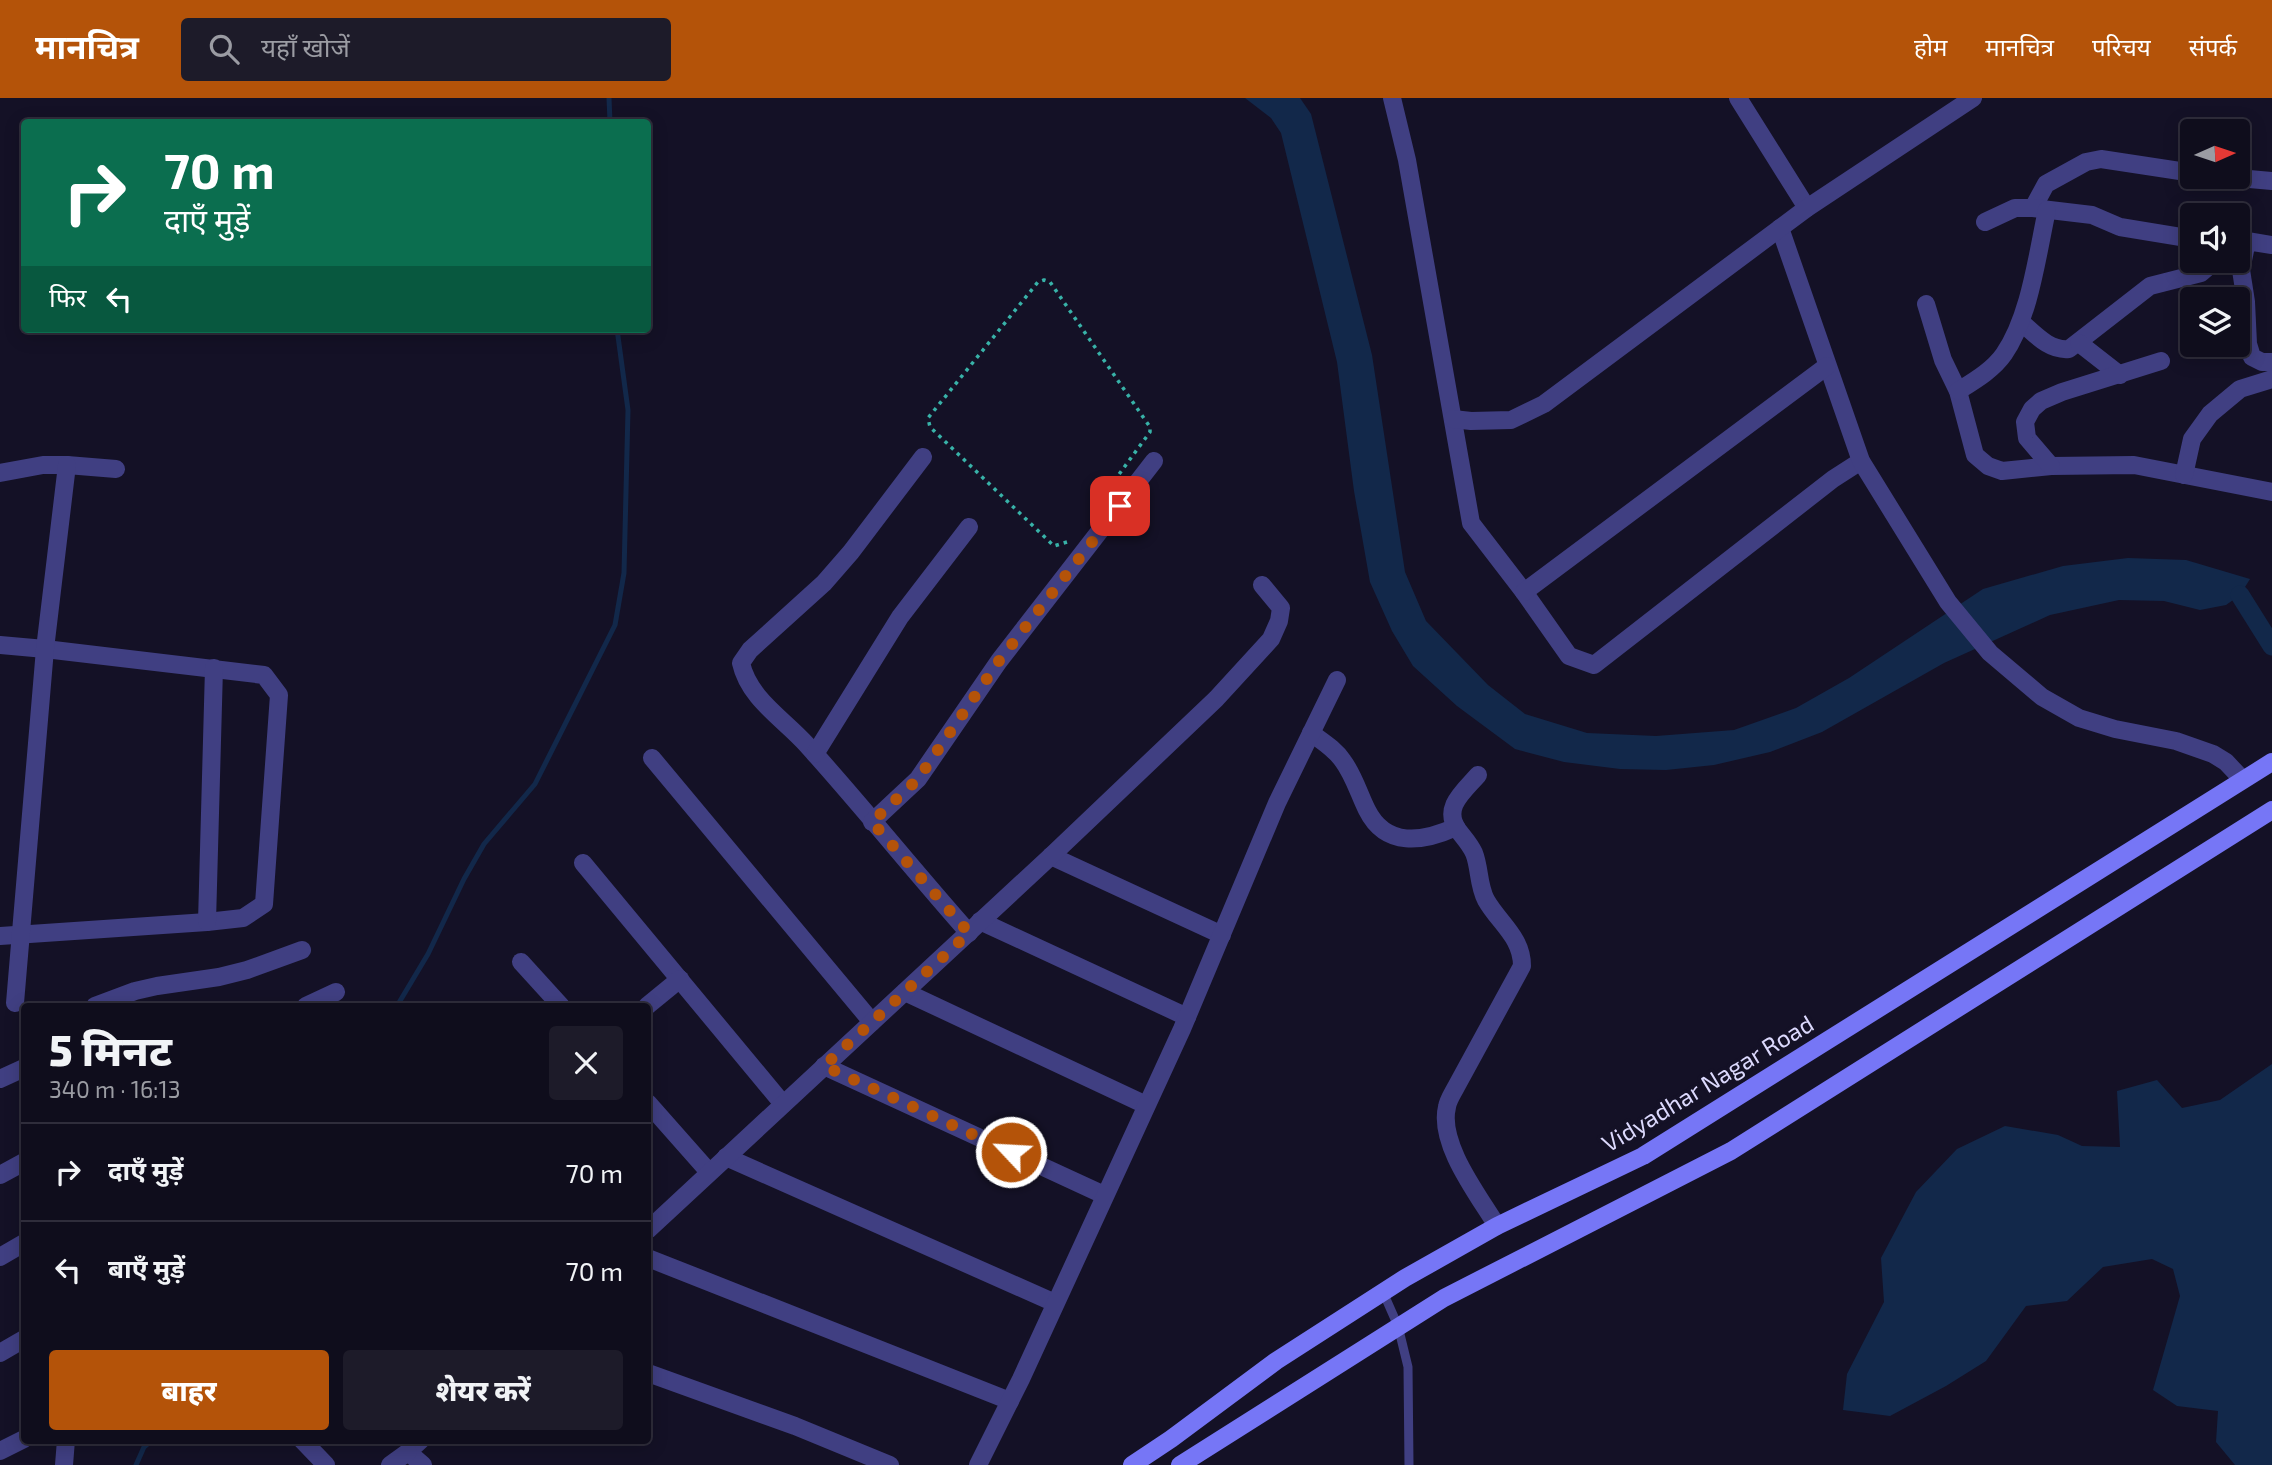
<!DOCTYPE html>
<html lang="hi">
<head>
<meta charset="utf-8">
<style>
  :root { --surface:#0f0d1c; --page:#1d1b29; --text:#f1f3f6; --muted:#9b9ca3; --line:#2f2d3b; --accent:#b45309 }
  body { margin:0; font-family:"Exo 2","Noto Sans Devanagari",sans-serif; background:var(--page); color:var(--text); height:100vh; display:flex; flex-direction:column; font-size:26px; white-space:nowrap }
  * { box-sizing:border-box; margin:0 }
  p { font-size:23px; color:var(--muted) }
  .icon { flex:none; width:38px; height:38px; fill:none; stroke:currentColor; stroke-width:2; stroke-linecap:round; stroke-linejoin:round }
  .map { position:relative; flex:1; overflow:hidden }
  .details { position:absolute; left:21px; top:905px; width:630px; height:441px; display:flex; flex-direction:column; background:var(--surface); border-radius:7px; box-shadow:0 4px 18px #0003,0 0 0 2px var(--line) }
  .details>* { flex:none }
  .guide { position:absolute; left:21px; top:21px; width:630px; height:214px; border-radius:7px; box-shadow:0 4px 18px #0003,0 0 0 2px var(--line); background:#0b6e4f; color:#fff; overflow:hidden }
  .needle { width:46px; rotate:87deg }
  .controls { position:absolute; left:2180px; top:21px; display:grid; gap:14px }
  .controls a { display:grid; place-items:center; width:70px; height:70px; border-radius:7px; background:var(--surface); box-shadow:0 4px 18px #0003,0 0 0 2px var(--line); font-size:35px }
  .pin { position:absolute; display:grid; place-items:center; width:60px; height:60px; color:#fff; margin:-30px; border-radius:14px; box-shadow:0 4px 10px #0006 }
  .me { position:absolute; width:77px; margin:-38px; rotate:295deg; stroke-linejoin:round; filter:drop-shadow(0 0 5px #0008) }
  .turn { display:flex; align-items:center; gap:24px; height:147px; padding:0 28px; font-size:32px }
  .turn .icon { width:91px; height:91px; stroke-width:2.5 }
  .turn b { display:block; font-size:49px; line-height:60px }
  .then { display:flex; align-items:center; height:66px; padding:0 28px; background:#0003; gap:14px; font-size:26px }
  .round { display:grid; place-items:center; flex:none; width:74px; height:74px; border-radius:7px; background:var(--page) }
  .overview { display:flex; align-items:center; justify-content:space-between; height:119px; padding:0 28px }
  h1 { font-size:42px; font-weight:800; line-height:52px }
  .primary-button { display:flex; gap:14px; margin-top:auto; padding:14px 28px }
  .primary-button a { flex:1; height:80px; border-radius:7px; background:var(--accent); color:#fff; font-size:28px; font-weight:800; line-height:80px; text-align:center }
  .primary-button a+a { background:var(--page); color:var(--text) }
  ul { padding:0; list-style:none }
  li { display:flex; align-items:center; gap:21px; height:98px; padding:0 28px; border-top:2px solid var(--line) }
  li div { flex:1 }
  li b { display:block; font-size:26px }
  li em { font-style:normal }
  header { display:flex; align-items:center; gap:42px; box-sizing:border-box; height:98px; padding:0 35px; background:var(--accent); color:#fff }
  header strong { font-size:33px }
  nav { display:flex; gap:38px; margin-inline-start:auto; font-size:24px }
  .search { width:490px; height:63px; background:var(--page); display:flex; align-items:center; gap:18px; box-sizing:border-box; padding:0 24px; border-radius:7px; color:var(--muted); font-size:26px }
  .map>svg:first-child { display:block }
</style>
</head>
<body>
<header>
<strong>मानचित्र</strong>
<div class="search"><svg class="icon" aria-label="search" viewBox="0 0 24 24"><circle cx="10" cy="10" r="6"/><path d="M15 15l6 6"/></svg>यहाँ खोजें</div>
<nav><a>होम</a><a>मानचित्र</a><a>परिचय</a><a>संपर्क</a></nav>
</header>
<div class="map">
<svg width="2272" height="1367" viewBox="0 0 2272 1367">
  <rect width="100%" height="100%" fill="#141126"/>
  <g fill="#12284a">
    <polygon points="1245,0 1300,0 1311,16 1372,257 1405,474 1426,523 1488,587 1525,616 1587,635 1656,638 1734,632 1796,610 1849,580 1983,491 2063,468 2128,460 2186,462 2250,481 2240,497 2226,507 2200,512 2164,503 2119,502 2050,517 1944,565 1822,634 1770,654 1714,667 1666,672 1620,671 1564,664 1515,651 1457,608 1413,568 1392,533 1370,484 1354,393 1337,264 1281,35 1271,20"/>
    <polygon points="2272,966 2272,1367 2235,1367 2216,1344 2218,1313 2177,1308 2153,1292 2180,1198 2173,1171 2152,1161 2103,1169 2067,1203 2026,1208 1986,1263 1946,1288 1890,1318 1843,1312 1847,1276 1884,1204 1881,1160 1916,1094 1957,1051 2005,1028 2058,1037 2082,1048 2120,1049 2117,993 2157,982 2182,1010 2220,1002"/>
  </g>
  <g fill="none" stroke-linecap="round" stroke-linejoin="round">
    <g stroke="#12284a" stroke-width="5">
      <polyline points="609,0 610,24"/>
      <polyline points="397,908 428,856 464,781 484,746 535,686 615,527 624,475 628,312 617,231"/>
      <polyline points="136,1367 144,1349 152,1342"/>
    </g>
    <polyline stroke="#12284a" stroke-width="19" points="2240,497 2272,548"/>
    <polyline stroke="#38b2a8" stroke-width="3.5" stroke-dasharray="3.5 5" stroke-linecap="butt" points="1067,444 1054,448 930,329 928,320 1038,184 1044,182 1050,184 1150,329 1150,334 1117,379 1119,380"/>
    <polyline stroke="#403f82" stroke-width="9" points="1383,1194 1398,1228 1408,1269 1409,1367"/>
    <g stroke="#403f82" stroke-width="18">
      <polyline points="1392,0 1407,62 1471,425 1524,494 1569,558 1594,567 1833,381 1861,363"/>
      <polyline points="1738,0 1807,110"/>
      <polyline points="2227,79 2272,83"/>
      <polyline points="2033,110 2046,86 2086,64 2101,61 2193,75"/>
      <polyline points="1985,124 2015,110 2033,110 2092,117 2120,129 2193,141"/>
      <polyline points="1780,130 1861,363 1948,504 1990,555 2042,599 2079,620 2115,631 2176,643 2213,656 2226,664 2242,681"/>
      <polyline points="2272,147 2247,143 2241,172 2246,204 2248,246 2252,259 2262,264 2272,264"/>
      <polyline points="1926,206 1943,262 1958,293 1975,357 1988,368 2002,373 2051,368 2134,367 2272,394"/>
      <path d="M 2021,224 C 2035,236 2049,253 2069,251 L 2150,188 L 2201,175 L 2208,169 L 2210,163"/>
      <polyline points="2079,245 2120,277"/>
      <path d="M 1958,293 C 1974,283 1993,272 2004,256 C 2030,218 2037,158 2047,112"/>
      <polyline points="1453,321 1471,323 1511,322 1544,306 1807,110 1973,0"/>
      <path d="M 923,359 L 851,454 L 824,485 L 750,552 L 741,565 C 749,601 784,621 807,647 C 862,708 914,773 969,835"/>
      <polyline points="2051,368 2027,340 2025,324 2032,311 2041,303 2062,294 2161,263"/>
      <polyline points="0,375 43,367 67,367 116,371"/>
      <polyline points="2184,377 2192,341 2210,316 2240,291 2272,281"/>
      <polyline points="1524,494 1827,268"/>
      <polyline points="0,547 45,551 264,577 279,597 264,806 243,820 207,824 0,838"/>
      <path d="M 1311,635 C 1323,644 1335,651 1343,663 C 1354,678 1359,696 1367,712 C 1386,750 1423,744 1456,729"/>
      <polyline points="815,656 900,519 969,429"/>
      <polyline points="652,660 872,924"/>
      <path d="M 1478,677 C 1463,694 1442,710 1458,732 C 1464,740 1470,746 1474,755 C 1480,770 1478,787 1486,802 C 1499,825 1522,839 1522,868 L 1456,989 C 1453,995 1448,1002 1447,1009 C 1438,1046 1479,1098 1497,1128"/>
      <polyline points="872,724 918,681 999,563 1154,363"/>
      <polyline points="1051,758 1222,837"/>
      <polyline points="583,765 783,1006"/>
      <polyline points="980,823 1187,919"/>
      <polyline points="207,824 214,570"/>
      <polyline points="521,864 561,908"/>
      <polyline points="905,894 1146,1007"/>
      <polyline points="15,905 45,551 67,367"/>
      <polyline points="95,908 135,893 157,888 219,879 247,872 302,852"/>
      <polyline points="306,908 336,894"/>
      <polyline points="647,908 680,881"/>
      <polyline points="824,968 1104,1097"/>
      <polyline points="0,981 24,970"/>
      <polyline points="648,1005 709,1074"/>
      <polyline points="726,1059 1055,1205"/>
      <polyline points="0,1077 24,1064"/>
      <polyline points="648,1132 1051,758 1216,601 1271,541 1279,523 1281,510 1262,487"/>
      <polyline points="0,1159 24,1145"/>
      <polyline points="648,1160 1010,1303"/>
      <polyline points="0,1255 24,1241"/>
      <polyline points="648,1275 795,1328 890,1367"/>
      <polyline points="302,1342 326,1367"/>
      <polyline points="421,1342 408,1354 423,1367"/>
      <polyline points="0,1353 24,1341"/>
      <polyline points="64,1367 66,1342"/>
      <polyline points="390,1367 408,1354"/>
      <polyline points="978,1367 1021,1281 1182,931 1277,705 1337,582"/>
    </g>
    <g stroke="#7676f6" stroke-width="18">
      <polyline points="1132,1367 1171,1341 1276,1263 1405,1180 1497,1128 1643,1058 2272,664"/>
      <polyline points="1180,1367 1444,1200 1731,1053 2272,712"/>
    </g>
  </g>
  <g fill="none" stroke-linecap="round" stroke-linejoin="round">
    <polyline stroke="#b45309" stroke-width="12" stroke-dasharray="0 21.6" points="1011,1054 824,968 969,835 872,724 918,681 999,563 1120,408"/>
  </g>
  <g text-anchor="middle" stroke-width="7" stroke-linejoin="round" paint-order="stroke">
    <g font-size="24" fill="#dcd9fd" stroke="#141126">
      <text transform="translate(1708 986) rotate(-31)" y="8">Vidyadhar Nagar Road</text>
    </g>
  </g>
</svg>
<div class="controls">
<a><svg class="needle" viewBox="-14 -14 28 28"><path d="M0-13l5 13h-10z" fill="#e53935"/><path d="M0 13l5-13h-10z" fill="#9b9ca3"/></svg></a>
<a><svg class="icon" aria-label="sound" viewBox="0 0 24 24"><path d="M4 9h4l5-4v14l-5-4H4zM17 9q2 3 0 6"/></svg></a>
<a><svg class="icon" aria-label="layers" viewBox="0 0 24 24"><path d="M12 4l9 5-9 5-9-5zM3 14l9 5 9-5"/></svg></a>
</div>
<div class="pin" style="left:1120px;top:408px;background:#d93025"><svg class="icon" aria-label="arrive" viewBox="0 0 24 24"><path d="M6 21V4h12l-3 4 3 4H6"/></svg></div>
<svg class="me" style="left:1011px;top:1054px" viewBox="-20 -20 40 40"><circle r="17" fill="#b45309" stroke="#fff" stroke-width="3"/><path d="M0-11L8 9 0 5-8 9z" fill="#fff"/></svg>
<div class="guide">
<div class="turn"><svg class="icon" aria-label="right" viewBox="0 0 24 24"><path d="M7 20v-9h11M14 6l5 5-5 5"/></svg><div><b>70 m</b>दाएँ मुड़ें</div></div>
<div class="then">फिर<svg class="icon" aria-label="left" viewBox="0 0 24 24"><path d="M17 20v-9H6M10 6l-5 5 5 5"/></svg></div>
</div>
<section class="details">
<div class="overview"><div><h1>5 मिनट</h1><p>340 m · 16:13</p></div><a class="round"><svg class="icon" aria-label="close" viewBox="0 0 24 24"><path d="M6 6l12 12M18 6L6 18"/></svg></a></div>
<ul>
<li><svg class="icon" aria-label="right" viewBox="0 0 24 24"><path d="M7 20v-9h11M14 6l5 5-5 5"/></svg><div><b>दाएँ मुड़ें</b></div><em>70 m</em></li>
<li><svg class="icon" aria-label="left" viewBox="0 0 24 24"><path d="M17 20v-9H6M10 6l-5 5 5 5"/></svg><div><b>बाएँ मुड़ें</b></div><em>70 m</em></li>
</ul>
<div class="primary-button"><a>बाहर</a><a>शेयर करें</a></div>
</section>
</div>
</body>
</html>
